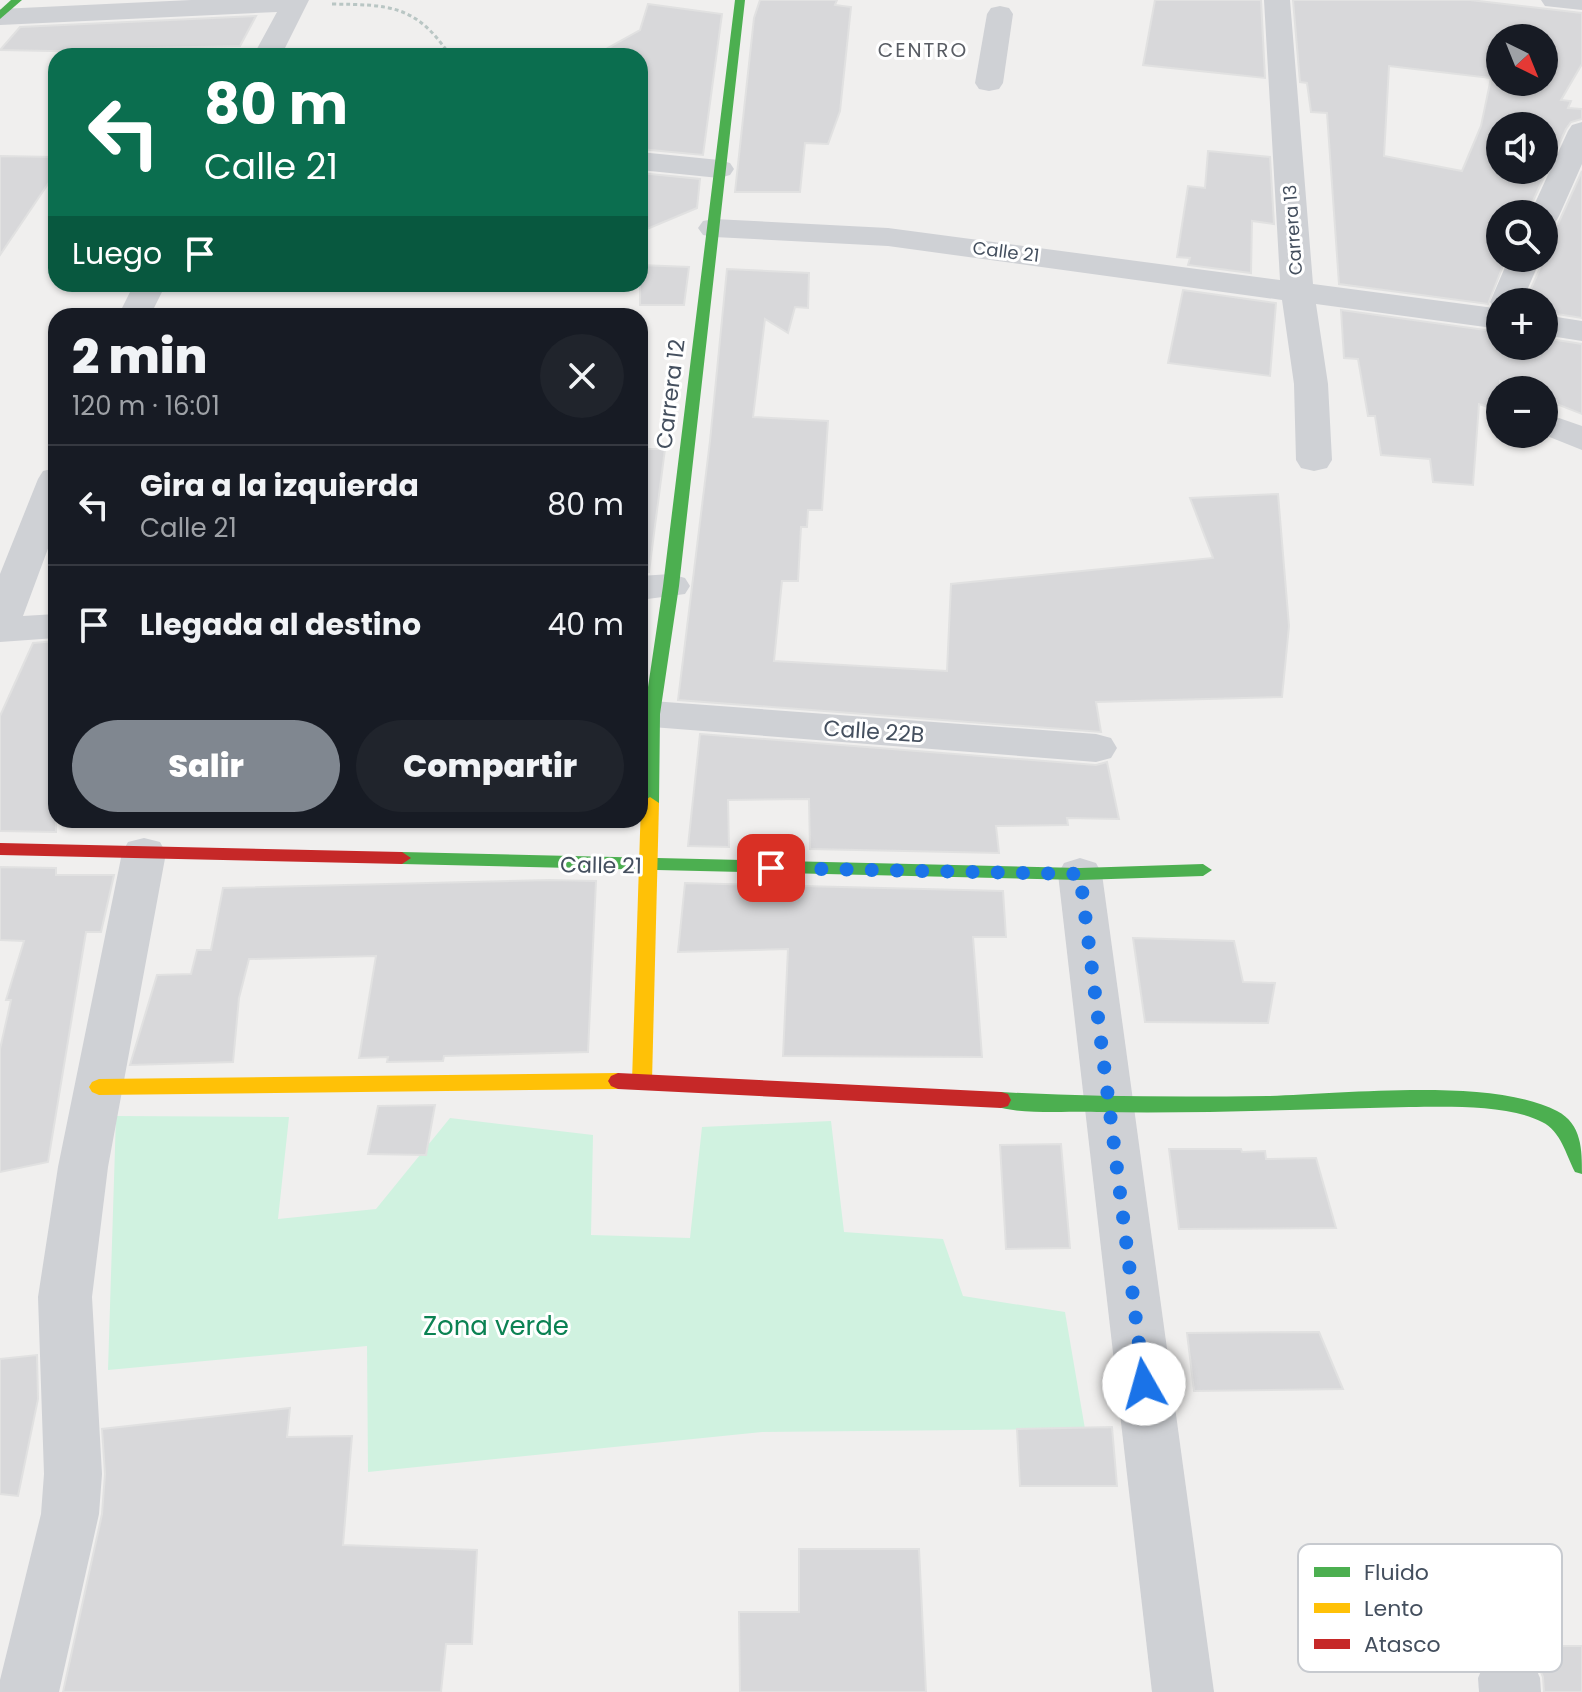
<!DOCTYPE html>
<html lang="es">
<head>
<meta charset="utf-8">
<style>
  :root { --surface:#171b24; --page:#20242c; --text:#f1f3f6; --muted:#9ea1a6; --line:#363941; --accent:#808790 }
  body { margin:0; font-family:Poppins,sans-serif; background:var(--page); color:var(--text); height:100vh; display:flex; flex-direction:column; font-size:30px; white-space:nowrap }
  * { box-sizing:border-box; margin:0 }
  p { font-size:26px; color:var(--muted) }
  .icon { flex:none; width:44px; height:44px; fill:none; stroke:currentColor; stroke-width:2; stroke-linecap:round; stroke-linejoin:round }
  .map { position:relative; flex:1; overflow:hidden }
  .side { position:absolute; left:48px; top:308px; width:600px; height:520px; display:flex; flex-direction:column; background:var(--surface); border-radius:24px; box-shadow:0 2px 6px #0004 }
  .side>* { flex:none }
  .banner { position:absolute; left:48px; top:48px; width:600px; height:244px; border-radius:24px; box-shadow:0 2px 6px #0004; background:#0b6e4f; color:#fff; overflow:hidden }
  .needle { width:52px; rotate:137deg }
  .buttons { position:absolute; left:1486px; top:24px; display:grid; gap:16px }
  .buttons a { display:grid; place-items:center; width:72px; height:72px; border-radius:50%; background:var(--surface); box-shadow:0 2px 6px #0004; font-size:40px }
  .pin { position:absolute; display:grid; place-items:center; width:68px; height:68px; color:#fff; margin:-34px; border-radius:16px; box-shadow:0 4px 12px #0006 }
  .me { position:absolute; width:88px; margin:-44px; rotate:353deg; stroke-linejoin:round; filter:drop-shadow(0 0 6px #0008) }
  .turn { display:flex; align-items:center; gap:28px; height:168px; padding:0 24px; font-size:36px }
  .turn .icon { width:104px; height:104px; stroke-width:2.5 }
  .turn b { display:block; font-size:56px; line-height:68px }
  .then { display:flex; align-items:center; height:76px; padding:0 24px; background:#0003; gap:16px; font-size:30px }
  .round { display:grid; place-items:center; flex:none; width:84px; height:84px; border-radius:42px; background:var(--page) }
  .headline { display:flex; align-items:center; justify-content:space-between; height:136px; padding:0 24px }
  h1 { font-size:48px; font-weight:800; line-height:60px }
  .action { display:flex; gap:16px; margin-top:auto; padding:16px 24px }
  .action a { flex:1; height:92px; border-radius:48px; background:var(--accent); color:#fff; font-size:32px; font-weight:800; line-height:92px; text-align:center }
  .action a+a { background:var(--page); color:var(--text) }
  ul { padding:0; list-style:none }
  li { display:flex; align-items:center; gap:24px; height:120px; padding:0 24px; border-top:2px solid var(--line) }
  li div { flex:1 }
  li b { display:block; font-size:30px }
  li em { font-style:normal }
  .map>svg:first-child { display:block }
</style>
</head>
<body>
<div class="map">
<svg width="1582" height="1692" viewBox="0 0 1582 1692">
  <rect width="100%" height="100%" fill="#f0efee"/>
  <polygon fill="#d0f2e0" points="116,1116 289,1117 278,1219 376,1209 450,1118 593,1135 591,1235 690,1238 702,1127 831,1121 844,1232 943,1239 963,1296 1065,1312 1085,1429 762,1432 368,1472 367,1346 108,1370"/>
  <g fill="#d8d8da" stroke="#e1e1e1" stroke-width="2" fill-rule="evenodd">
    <polygon points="760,0 837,0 835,5 851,7 840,111 828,144 805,143 800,192 735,192 754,18"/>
    <polygon points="1155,0 1261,0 1265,78 1143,65"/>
    <path d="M 1293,0 L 1470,0 L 1582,13 L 1582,64 L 1561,100 L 1571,101 L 1568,108 L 1582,109 L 1582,119 L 1571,122 L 1566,129 L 1527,214 L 1500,214 L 1500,258 L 1506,258 L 1488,304 L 1339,284 L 1327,113 L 1311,112 L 1307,83 L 1300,82 ZM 1500,38 L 1544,38 L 1544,82 L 1500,82 ZM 1389,66 L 1491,78 L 1481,126 L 1462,171 L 1384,156 ZM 1500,126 L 1544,126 L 1544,170 L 1500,170 Z"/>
    <polygon points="648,4 722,14 703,155 640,149 640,56 608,48 640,30"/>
    <polygon points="256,16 240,46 104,49 101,52 0,50 20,27"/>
    <polygon points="1208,151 1270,157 1274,224 1252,221 1251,273 1188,265 1190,258 1177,257 1188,186 1205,188"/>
    <polygon points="0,156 56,157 56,172 0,255"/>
    <polygon points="1582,171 1582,318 1544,312 1544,302 1525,302 1544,259 1544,228 1558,224"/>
    <polygon points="640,173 700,179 697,208 640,232"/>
    <polygon points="640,265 689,267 684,305 640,305"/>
    <polygon points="727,269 809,273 808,308 795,307 788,333 765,319 753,417 828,421 822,510 808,510 807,527 801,527 798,581 782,581 774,661 947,671 951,584 1213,558 1190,498 1278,494 1289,626 1282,697 1096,702 1101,732 678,700 710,441"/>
    <polygon points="1183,290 1276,303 1270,376 1168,363"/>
    <polygon points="1341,310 1500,332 1500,346 1544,346 1544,338 1582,344 1582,414 1544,399 1544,390 1522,390 1500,381 1500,411 1479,404 1473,485 1433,482 1430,459 1381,455 1375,416 1368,416 1358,359 1344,358"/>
    <polygon points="640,449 665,449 649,572 640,573"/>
    <polygon points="56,641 56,832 0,831 0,716 33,643"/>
    <polygon points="700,734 1096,765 1107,762 1119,819 1067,818 1068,825 996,826 999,853 810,849 809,799 728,800 729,847 688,846"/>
    <polygon points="0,867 56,868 56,875 114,875 101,932 86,932 48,1162 0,1172 0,1049 11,1000 6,1000 24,941 0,940"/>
    <polygon points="549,880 596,881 588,1052 444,1056 443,1061 387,1062 388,1057 359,1058 376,956 249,959 239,998 233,1062 130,1065 157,975 191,974 197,950 211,950 223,888"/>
    <polygon points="685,883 1003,891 1006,937 973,937 982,1057 783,1056 788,949 678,952"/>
    <polygon points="1133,938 1234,941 1243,982 1275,983 1268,1023 1145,1022"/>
    <polygon points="435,1105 426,1155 368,1154 378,1106"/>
    <polygon points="1061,1144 1070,1248 1006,1249 1000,1145"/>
    <polygon points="1169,1149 1241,1149 1242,1152 1265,1151 1266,1159 1316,1158 1336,1228 1179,1229"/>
    <polygon points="1319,1332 1343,1389 1194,1391 1187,1333"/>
    <polygon points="37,1355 38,1399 18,1496 0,1494 0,1359"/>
    <polygon points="290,1408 287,1437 352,1436 343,1545 477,1550 472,1644 446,1644 441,1692 63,1692 102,1514 105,1474 102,1429"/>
    <polygon points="1112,1427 1117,1486 1020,1486 1017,1429"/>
    <polygon points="799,1549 919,1549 926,1692 740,1692 739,1612 799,1612"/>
    <polygon points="1513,1646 1582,1646 1582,1692 1544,1692 1543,1677 1534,1656"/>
  </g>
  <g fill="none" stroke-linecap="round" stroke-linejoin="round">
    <g stroke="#b9c6c4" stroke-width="3" stroke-dasharray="4 3" stroke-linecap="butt">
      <path d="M 332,4 C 388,5 415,4 449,54"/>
      <polyline points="431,56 458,53 468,56"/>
    </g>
    <g fill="#cfd1d5" fill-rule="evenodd">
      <polygon points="191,0 309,0 281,56 253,56 277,12 0,25 0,9"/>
      <polygon points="1264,0 1290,0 1313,284 1494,308 1490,302 1509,258 1541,258 1522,302 1500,302 1500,329 1316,304 1328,384 1332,460 1327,468 1314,471 1301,468 1296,460 1294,384 1282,300 888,246 714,237 703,235 698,228 703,221 714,219 888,228 1280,280"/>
      <polygon points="1541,0 1582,0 1582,10 1545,6"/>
      <polygon points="1000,6 1009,8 1013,14 1003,83 999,89 989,91 979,89 975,83 987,14 991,8"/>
      <polygon points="1582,122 1582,164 1559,216 1555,223 1544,225 1544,214 1530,214 1568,131 1572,125"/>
      <polygon points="640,152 719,160 730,163 734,169 730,175 719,178 640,170"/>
      <polygon points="134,284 166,284 150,316 118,316"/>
      <polygon points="1544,315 1582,321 1582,341 1544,335"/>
      <polygon points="1559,418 1582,426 1582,450 1547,436 1544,433 1547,422"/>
      <polygon points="56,468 56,527 23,616 56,614 56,638 0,642 0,574 38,479 43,471"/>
      <polygon points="671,574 685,578 690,586 685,594 640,600 640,576"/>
      <polygon points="652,701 1096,734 1111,738 1117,748 1111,758 1096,762 652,727 640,724 640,704"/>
      <polygon points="144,838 160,842 166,853 108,1167 92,1297 102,1474 99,1514 59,1692 0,1692 0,1680 41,1514 44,1474 38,1297 58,1167 122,853 128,842"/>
      <polygon points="1080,858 1096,863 1102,874 1214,1692 1152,1692 1058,874 1064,863"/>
      <polygon points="1509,1648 1531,1657 1540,1678 1541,1692 1479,1692 1478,1678 1487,1657"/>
    </g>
    <g fill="#4caf50" fill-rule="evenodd">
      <polygon points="11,0 22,0 0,19 0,10"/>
      <polygon points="735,0 745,0 679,586 660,714 659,803 650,809 641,803 644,714 663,586"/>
      <polygon points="402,852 1080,868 1203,864 1212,870 1203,876 1080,880 402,864 393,858"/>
      <path d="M 1001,1092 C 1090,1097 1179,1097 1268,1096 C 1342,1094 1493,1077 1557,1111 C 1582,1124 1582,1150 1582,1174 L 1575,1172 C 1566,1155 1561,1131 1542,1122 C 1507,1104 1447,1107 1409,1107 C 1305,1109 1201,1114 1097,1112 C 1067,1111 1022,1115 994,1106 L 991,1100 L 994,1094 Z"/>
    </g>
    <g fill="#ffc107" fill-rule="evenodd">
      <polygon points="650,797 659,803 652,1081 649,1086 642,1089 635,1086 632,1081 641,803"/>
      <polygon points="618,1073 625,1076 628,1081 625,1086 618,1089 99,1095 92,1092 89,1087 92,1082 99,1079"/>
    </g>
    <g fill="#c62828" fill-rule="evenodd">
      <polygon points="0,843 402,852 411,858 402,864 0,855"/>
      <polygon points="618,1073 1001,1092 1008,1094 1011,1100 1008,1106 1001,1108 618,1089 611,1086 608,1081 611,1076"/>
    </g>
  </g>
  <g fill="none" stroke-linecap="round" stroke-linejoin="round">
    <polyline stroke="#1a73e8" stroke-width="14" stroke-dasharray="0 25.2" points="771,868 1080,874 1144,1384"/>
  </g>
  <g text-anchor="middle" stroke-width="6" stroke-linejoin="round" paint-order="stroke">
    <g font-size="18" fill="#444f5e" stroke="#fff">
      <text transform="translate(1293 230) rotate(-94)" y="6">Carrera 13</text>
      <text transform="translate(1006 252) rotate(7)" y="6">Calle 21</text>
    </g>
    <g font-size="20" letter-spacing="2" fill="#595d64" stroke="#fff">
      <text x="923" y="57">CENTRO</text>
    </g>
    <g font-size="22" fill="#444f5e" stroke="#fff">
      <text transform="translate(670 394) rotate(-83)" y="8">Carrera 12</text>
      <text transform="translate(874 731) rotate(4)" y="8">Calle 22B</text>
      <text transform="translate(601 865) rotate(1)" y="8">Calle 21</text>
    </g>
    <g font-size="26" fill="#0b8253" stroke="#fff">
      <text x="496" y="1335">Zona verde</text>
    </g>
  </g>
  <rect x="1298" y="1544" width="264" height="128" rx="12" fill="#fff" stroke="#c7cacf" stroke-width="2"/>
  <rect x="1314" y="1567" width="36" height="10" fill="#4caf50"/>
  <rect x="1314" y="1603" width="36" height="10" fill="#ffc107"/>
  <rect x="1314" y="1639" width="36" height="10" fill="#c62828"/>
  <g font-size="22" fill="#444f5e">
    <text x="1364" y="1580">Fluido</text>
    <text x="1364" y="1616">Lento</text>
    <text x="1364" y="1652">Atasco</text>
  </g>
</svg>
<div class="buttons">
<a><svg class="needle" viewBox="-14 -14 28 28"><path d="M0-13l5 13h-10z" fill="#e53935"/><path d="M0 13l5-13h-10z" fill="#9ea1a6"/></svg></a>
<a><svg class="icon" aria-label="sound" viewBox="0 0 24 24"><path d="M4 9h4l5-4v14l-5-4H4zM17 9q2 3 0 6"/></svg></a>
<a><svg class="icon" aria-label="search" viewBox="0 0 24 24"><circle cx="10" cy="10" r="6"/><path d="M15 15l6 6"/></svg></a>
<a>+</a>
<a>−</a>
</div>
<div class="pin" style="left:771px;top:868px;background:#d93025"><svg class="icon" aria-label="arrive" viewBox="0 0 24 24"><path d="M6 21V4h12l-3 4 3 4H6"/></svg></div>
<svg class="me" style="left:1144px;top:1384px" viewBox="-20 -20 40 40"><circle r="19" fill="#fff"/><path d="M0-13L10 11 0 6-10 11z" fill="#1a73e8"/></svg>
<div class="banner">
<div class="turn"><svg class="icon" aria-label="left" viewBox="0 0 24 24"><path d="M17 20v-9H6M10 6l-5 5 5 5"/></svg><div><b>80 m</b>Calle 21</div></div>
<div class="then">Luego<svg class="icon" aria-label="arrive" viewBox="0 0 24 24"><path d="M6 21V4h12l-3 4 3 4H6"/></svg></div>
</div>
<section class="side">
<div class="headline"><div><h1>2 min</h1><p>120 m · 16:01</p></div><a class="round"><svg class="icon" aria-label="close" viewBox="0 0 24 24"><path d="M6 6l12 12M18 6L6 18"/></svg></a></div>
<ul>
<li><svg class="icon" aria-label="left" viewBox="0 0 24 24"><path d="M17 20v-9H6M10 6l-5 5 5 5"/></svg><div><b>Gira a la izquierda</b><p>Calle 21</p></div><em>80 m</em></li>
<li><svg class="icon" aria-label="arrive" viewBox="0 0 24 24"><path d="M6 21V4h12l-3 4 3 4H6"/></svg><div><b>Llegada al destino</b></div><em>40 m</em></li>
</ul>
<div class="action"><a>Salir</a><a>Compartir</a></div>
</section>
</div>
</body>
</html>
